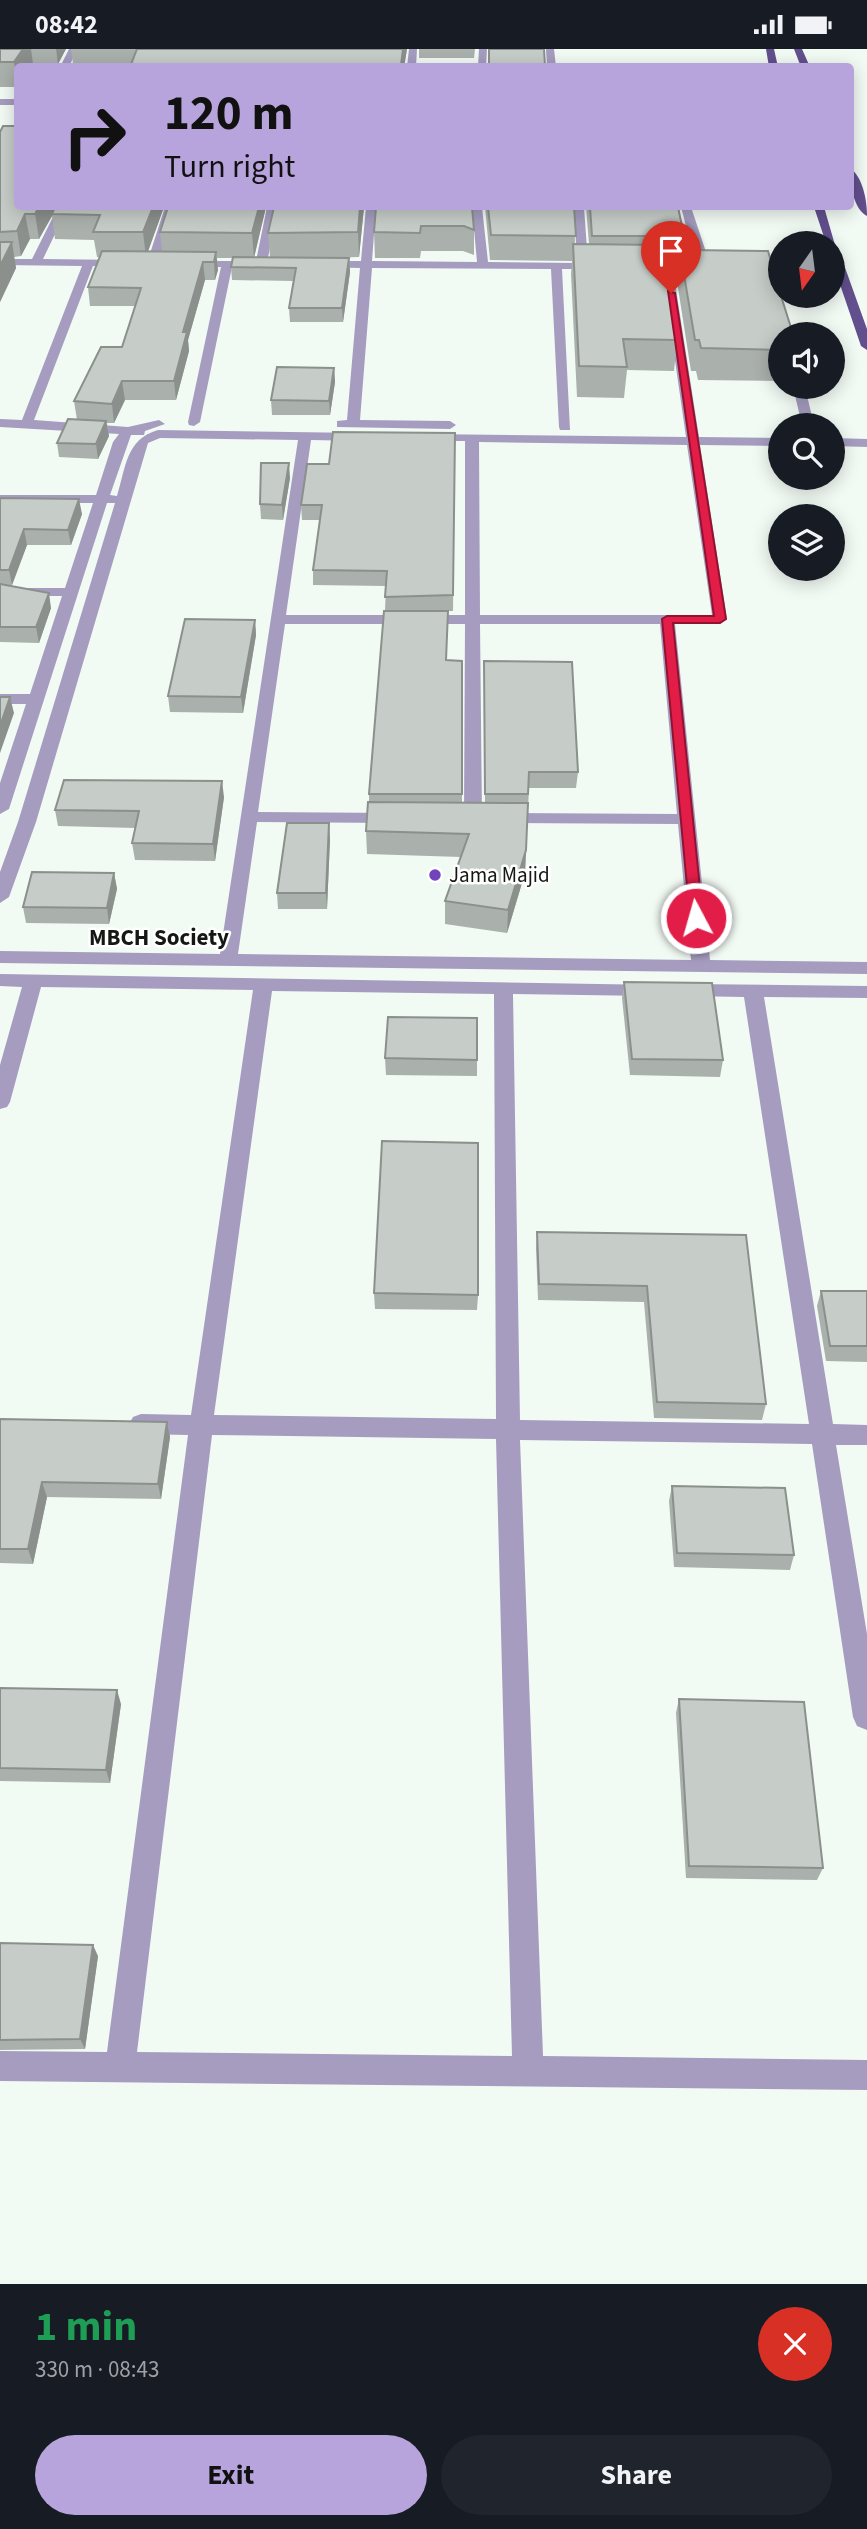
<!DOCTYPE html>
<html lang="en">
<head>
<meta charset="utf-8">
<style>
  :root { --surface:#171b24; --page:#20242c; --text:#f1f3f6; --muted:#9ea1a6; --accent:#b7a4dc }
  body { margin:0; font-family:"Source Sans 3",sans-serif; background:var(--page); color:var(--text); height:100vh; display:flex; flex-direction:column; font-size:26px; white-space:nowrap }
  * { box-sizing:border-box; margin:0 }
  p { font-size:23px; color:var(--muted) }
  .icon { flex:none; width:38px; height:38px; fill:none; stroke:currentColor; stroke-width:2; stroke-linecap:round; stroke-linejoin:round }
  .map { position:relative; height:2235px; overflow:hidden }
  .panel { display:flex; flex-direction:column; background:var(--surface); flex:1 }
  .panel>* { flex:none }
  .guide { position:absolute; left:14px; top:14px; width:840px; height:147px; border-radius:7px; box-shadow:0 4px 18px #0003; background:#b7a4dc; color:#111; overflow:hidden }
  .needle { width:46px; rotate:194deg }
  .tools { position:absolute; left:768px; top:182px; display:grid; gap:14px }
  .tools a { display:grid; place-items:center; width:77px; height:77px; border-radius:50%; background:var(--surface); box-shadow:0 4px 18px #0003; font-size:35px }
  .pin { position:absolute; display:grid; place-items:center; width:60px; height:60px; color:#fff; margin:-72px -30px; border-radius:50% 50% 50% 0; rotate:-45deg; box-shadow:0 0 7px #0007 }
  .pin .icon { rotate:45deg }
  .me { position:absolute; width:77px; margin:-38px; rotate:354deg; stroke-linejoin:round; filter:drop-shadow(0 0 5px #0008) }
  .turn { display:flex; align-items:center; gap:24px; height:147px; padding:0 35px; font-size:32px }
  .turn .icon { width:91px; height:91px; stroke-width:2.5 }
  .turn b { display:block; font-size:49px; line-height:60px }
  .round { display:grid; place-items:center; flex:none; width:74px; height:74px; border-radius:37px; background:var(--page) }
  .headline { display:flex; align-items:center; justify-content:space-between; height:119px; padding:0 35px }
  h1 { font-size:42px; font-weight:700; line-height:52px; color:#1e9e55 }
  .button { display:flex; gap:14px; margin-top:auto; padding:14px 35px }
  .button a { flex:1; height:80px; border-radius:42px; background:var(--accent); color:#111; font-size:28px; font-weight:700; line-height:80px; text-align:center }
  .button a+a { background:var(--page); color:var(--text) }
  .status { display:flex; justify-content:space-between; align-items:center; height:49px; padding:0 35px; background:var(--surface); direction:ltr }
  .status svg { height:19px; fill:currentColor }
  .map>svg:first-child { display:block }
</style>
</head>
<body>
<div class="status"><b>08:42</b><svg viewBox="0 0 49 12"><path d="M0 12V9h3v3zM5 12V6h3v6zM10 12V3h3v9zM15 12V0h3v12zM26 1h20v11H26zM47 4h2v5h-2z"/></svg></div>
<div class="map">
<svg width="867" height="2235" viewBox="0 0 867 2235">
  <rect width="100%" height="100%" fill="#f2faf4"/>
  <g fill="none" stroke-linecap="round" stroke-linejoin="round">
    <g fill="#a59cbf" fill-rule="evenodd">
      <polygon points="69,0 77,0 69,18 60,18"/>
      <polygon points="409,0 417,0 416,18 407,18"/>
      <polygon points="479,0 487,0 486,18 478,18"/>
      <polygon points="546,0 554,0 556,18 547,18"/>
      <rect x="0" y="50" width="18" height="6"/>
      <path d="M 58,158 L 68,158 L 43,210 L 124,211 L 130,214 L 124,217 L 93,217 L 34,371 L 128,378 L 159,371 L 165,375 L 145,382 L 144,386 L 131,386 L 110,446 L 117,447 C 126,418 126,390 158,381 L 362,384 L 368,388 L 362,392 L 311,391 L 286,566 L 465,566 L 465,392 L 429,392 L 424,391 L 424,385 L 686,388 L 662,221 L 639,220 L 633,217 L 639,214 L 696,215 L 681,158 L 691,158 L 711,218 L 705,221 L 673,221 L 699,388 L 780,389 L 780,397 L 700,396 L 727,570 L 720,574 L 675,575 L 710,911 L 867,913 L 867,925 L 0,914 L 0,902 L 220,905 L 298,391 L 160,389 L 148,394 L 36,773 L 9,848 L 0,854 L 0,823 L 18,773 L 115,454 L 107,454 L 9,760 L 0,765 L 0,734 L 26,655 L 0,655 L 0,645 L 30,645 L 62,547 L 0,547 L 0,539 L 65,539 L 93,454 L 0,454 L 0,446 L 96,446 L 113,393 L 119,385 L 0,378 L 0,370 L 22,371 L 82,217 L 0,216 L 0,210 L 32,210 ZM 479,393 L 687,396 L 712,566 L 480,566 ZM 285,575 L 465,575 L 464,769 L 473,774 L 482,769 L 480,575 L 660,575 L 677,765 L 500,764 L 491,769 L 500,774 L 678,775 L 691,911 L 238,905 L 257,773 L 394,774 L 403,769 L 394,764 L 258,763 Z"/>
      <polygon points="165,158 175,158 159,214 153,217 147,214"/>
      <polygon points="267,158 277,158 267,215 261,218 232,218 200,373 194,377 189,376 188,373 221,218 191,218 185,215 191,212 256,212"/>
      <polygon points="366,158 376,158 372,212 477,213 472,158 482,158 488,213 577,214 574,158 584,158 588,214 600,214 606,217 600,220 562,220 570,381 560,381 559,378 551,220 372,219 360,371 450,372 456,376 450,380 337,378 337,372 347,371 360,219 321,218 315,215 321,212 361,212"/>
      <polygon points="793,338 805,338 814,376 802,376"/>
      <polygon points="833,389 867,390 867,398 833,397"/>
      <path d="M 0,925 L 658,936 L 661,941 L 658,946 L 651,947 L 513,945 L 520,1371 L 809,1375 L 744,948 L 687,947 L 680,946 L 677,941 L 680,936 L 687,935 L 867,937 L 867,949 L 764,948 L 833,1375 L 867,1376 L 867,1396 L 836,1396 L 867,1585 L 867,1681 L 857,1677 L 853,1668 L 812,1395 L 520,1391 L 543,2007 L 867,2011 L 867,2041 L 0,2032 L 0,2002 L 107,2003 L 188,1386 L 141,1385 L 133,1382 L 129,1375 L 133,1368 L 141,1365 L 191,1366 L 253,941 L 41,938 L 10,1053 L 7,1058 L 0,1060 L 0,1016 L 22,938 L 0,937 ZM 272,942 L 494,945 L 496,1370 L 214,1366 ZM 212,1386 L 496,1390 L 512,2007 L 137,2003 Z"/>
    </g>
    <g fill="#624f8d" fill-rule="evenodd">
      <polygon points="766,0 774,0 778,18 769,18"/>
      <polygon points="794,0 802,0 810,18 801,18"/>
      <path d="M 850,119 C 863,128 867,152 867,167 C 853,160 850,134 850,119 Z"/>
      <polygon points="814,158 824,158 835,196 838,199 867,280 867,301 861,297 833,215 833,194 826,194"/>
    </g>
  </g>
  <g fill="#aab0ac">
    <polygon points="0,0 66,0 58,15 33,15 18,18 18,38 0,38"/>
    <polygon points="71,0 407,0 404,18 97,18 97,16 73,15"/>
    <polygon points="419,0 475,0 474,9 419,9"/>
    <polygon points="488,0 544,0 545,18 488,18"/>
    <polygon points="0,83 18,158 164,158 148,202 162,202 160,183 168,158 266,158 254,208 270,208 268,184 364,158 359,208 325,209 349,209 350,223 343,273 290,273 289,259 293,232 232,231 231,218 233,209 217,209 218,221 215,231 205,231 188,291 189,302 176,351 125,351 114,374 107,374 109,387 98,410 59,408 57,394 77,371 74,352 122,298 135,257 90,257 88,238 100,208 97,208 94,191 55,190 52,167 39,190 30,190 21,207 14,208 16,219 0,253"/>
    <polygon points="472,158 474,181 474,206 463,202 421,202 420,209 375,209 374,183"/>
    <polygon points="485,158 574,158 575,195 589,195 586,158 678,158 684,187 684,196 780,285 780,332 698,331 696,322 691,322 676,226 677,212 665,212 677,291 674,322 627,321 624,349 577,348 571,225 572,212 490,211"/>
    <polygon points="334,319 335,333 330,366 272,366 271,351"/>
    <polygon points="455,384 453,562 443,562 447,611 462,612 462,754 485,754 484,612 578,723 576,739 529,739 525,824 507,884 445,875 445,852 461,808 367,805 366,782 369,753 369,745 385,562 386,537 313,536 313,521 320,471 302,471 301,456 329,415"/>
    <polygon points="290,429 283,471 261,470 260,455"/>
    <polygon points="0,449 82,465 71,496 27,496 12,536 9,536 51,559 39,594 0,593"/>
    <polygon points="255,571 256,586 243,664 170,663 168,647"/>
    <polygon points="224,748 215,812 135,811 132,794 136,779 58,777 55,761"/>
    <polygon points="330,790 327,860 278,860 277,844"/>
    <polygon points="114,824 117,840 109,875 26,874 23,858"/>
    <polygon points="624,933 723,1011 720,1028 630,1026 622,949"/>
    <polygon points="477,969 477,1027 386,1026 385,1009"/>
    <polygon points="537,1183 746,1186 766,1355 762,1371 654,1369 644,1253 538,1251 536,1199"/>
    <polygon points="821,1242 867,1242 867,1313 826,1312 817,1257"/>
    <polygon points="374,1244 478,1246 477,1261 375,1260"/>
    <polygon points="0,1370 167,1373 170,1388 161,1450 47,1448 33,1515 0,1514"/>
    <polygon points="672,1437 794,1506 790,1521 674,1518 669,1452"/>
    <polygon points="0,1639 121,1655 110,1734 0,1732"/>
    <polygon points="679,1650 823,1819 817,1831 686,1829 676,1664"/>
    <polygon points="0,1894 98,1907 85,2000 0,2001"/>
  </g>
  <g fill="#8b908c">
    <polygon points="23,0 31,0 33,15 31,18 18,18 18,37 14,13"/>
    <polygon points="56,0 66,0 58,15"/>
    <polygon points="403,0 407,0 404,18 401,18"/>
    <polygon points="39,158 57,158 39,190 35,165"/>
    <polygon points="153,158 164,158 146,208 143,183"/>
    <polygon points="259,158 266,158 254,209 252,184"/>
    <polygon points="360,158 364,158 359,208 358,183"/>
    <polygon points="25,165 30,190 21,207 17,182"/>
    <polygon points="12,193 16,219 0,253 0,217"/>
    <polygon points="216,203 218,221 215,231 214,213"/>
    <polygon points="349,209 350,223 343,273 342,259"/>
    <polygon points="203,213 205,231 188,291 189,302 176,351 174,332 183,283"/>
    <polygon points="334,319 335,333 330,366 329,352"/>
    <polygon points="122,332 125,351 114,374 112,355"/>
    <polygon points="106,372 109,387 98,410 96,395"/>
    <polygon points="289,414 290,429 283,471 282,456"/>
    <polygon points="79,450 82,465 71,496 68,481"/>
    <polygon points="24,480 27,496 12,536 9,521"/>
    <polygon points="49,544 51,559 39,594 36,578"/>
    <polygon points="255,571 256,586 243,664 241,648"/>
    <polygon points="10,648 14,664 0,704 0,677"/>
    <polygon points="222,732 224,748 215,812 213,795"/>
    <polygon points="329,774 330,790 327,860 326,844"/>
    <polygon points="526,801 525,824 507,884 508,861"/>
    <polygon points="114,824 117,840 109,875 107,859"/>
    <polygon points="167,1373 170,1388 161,1450 158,1435"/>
    <polygon points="42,1433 47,1448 33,1515 28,1500"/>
    <polygon points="117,1641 121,1655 110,1734 106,1721"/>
    <polygon points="93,1896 98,1907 85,2000 80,1990"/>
  </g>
  <g fill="#c6cdc8" stroke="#8b908c" stroke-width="2">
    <polygon points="0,0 23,0 14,13 0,13"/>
    <polygon points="137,0 403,0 401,16 188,15 187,18 130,18"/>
    <polygon points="489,0 544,0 545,17 489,16"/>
    <polygon points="3,77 18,77 18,158 39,158 35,165 25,165 17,182 0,183 0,83"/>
    <polygon points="55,158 153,158 143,183 93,183 100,166 52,165"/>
    <polygon points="168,158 259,158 252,184 160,183"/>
    <polygon points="274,158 360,158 358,183 268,184"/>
    <polygon points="376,158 472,158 474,181 464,177 421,177 420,184 374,183"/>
    <polygon points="488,158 574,158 576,187 491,186"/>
    <polygon points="590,158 678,158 684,187 592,187"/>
    <polygon points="0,193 12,193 0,217"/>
    <polygon points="573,195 662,196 677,291 623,290 627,318 579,317"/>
    <polygon points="679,196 688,196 689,201 768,202 780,243 780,247 781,247 793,285 780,285 780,301 701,299 699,291 695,291"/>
    <polygon points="102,202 216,203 214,213 203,213 183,283 187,283 174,332 122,332 112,355 74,352 101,298 122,298 141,239 88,238"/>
    <polygon points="233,208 349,209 342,259 289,259 296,219 231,218"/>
    <polygon points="277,318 334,319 329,352 271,351"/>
    <polygon points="68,370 106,372 96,395 57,394"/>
    <polygon points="333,383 455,384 453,546 385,548 387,522 313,521 322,456 301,456 307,415 329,415"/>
    <polygon points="261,414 289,414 282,456 260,455"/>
    <polygon points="0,449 79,450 68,481 24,480 9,521 0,521"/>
    <polygon points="0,535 49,544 36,578 0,578"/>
    <polygon points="384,562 448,562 446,611 462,612 462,745 369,745"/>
    <polygon points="185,570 255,571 241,648 168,647"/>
    <polygon points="484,612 572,613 578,723 529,723 528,745 485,745"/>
    <polygon points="0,648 10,648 0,677"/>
    <polygon points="64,731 222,732 213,795 132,794 139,762 55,761"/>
    <polygon points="368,753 528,754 526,801 508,861 445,852 469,785 366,782"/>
    <polygon points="287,774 329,774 326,844 277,844"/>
    <polygon points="32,823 114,824 107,859 23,858"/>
    <polygon points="624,933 712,934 723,1011 632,1010"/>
    <polygon points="388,968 477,969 477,1011 385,1009"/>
    <polygon points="382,1092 478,1094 478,1246 374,1244"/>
    <polygon points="537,1183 746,1186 766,1355 657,1353 647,1237 539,1235"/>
    <polygon points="821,1242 867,1242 867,1297 830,1297"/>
    <polygon points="0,1370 167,1373 158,1435 42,1433 28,1500 0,1500"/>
    <polygon points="672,1437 785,1439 794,1506 677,1504"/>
    <polygon points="0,1639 117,1641 106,1721 0,1719"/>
    <polygon points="679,1650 804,1653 823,1819 689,1817"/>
    <polygon points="0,1894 93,1896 80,1990 0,1991"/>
  </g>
  <polygon fill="#e11d48" stroke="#92132f" stroke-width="2" points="668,242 675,244 726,570 720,574 673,574 703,869 696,873 690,869 662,570 667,567 714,567"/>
  <circle fill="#7144bc" stroke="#fff" stroke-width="2.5" cx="435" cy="826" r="7"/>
  <g text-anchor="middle" stroke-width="5" stroke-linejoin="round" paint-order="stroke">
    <g font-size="21" fill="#151715" stroke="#fff" text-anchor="start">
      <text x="449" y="833">Jama Majid</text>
    </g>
    <g font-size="23" font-weight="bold" fill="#151715" stroke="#fff">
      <text x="159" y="896">MBCH Society</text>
    </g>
  </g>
</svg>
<div class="tools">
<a><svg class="needle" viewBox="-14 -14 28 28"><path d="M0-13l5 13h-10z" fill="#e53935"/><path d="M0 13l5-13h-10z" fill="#9ea1a6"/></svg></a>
<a><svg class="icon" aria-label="sound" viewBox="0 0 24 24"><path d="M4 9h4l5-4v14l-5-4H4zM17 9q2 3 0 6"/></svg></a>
<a><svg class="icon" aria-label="search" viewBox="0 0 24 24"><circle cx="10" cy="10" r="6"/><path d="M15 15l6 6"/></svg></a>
<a><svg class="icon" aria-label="layers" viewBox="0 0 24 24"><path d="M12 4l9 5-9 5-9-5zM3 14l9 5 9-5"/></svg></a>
</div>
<div class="pin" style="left:671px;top:244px;background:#d93025"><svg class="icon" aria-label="arrive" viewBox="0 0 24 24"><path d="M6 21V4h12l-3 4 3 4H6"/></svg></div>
<svg class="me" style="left:696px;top:869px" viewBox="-20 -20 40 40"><circle r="17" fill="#e11d48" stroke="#fff" stroke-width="3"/><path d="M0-11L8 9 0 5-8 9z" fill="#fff"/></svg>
<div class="guide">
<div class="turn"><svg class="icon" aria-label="right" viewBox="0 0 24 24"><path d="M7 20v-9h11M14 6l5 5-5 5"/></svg><div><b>120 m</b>Turn right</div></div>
</div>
</div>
<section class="panel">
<div class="headline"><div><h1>1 min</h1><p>330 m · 08:43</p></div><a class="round" style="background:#d93025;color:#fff"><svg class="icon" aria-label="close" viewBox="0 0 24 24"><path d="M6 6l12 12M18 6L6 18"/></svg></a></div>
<div class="button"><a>Exit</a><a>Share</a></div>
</section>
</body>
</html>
